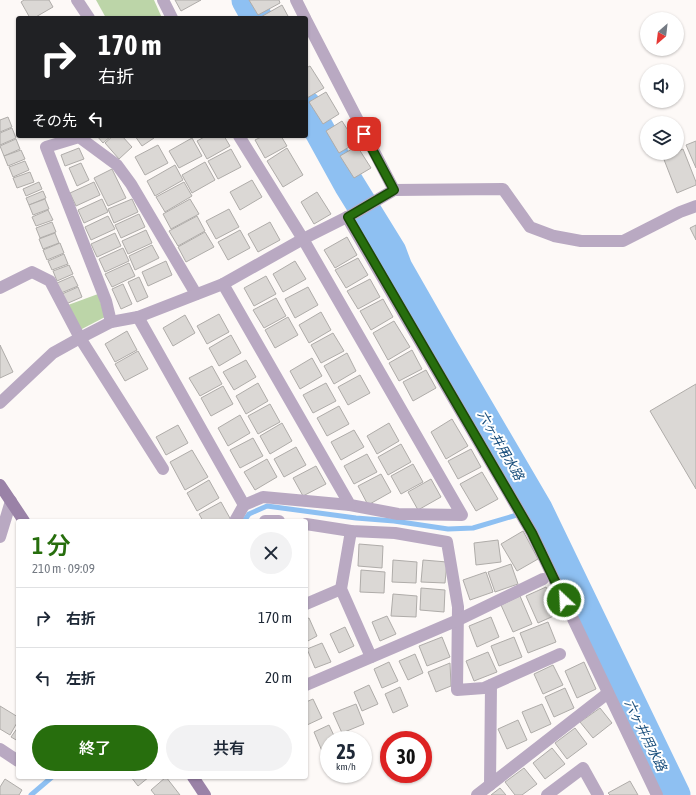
<!DOCTYPE html>
<html lang="ja">
<head>
<meta charset="utf-8">
<style>
  :root { --surface:#fff; --page:#f2f2f3; --text:#1f2937; --muted:#747a83; --line:#e0e1e3; --accent:#276e0d }
  body { margin:0; font-family:"Asap Condensed","Noto Sans JP",sans-serif; background:var(--page); color:var(--text); height:100vh; display:flex; flex-direction:column; font-size:15px; white-space:nowrap }
  * { box-sizing:border-box; margin:0 }
  p { font-size:13px; color:var(--muted) }
  .icon { flex:none; width:22px; height:22px; fill:none; stroke:currentColor; stroke-width:2; stroke-linecap:round; stroke-linejoin:round }
  .map { position:relative; flex:1; overflow:hidden }
  .details { position:absolute; left:16px; top:519px; width:292px; height:260px; display:flex; flex-direction:column; background:var(--surface); border-radius:4px; box-shadow:0 1px 3px #0004 }
  .details>* { flex:none }
  .top-card { position:absolute; left:16px; top:16px; width:292px; height:122px; border-radius:4px; box-shadow:0 1px 3px #0004; background:#202124; color:#fff; overflow:hidden }
  .needle { width:26px; rotate:208deg }
  .controls { position:absolute; left:640px; top:12px; display:grid; gap:8px }
  .controls a { display:grid; place-items:center; width:44px; height:44px; border-radius:50%; background:var(--surface); box-shadow:0 1px 3px #0004; font-size:20px }
  .speed { position:absolute; left:320px; top:731px; display:flex; gap:8px; font-size:20px; font-weight:700; text-align:center }
  .speed>* { display:grid; place-content:center; width:52px; height:52px; border-radius:50%; background:var(--surface); box-shadow:0 1px 3px #0004; line-height:1 }
  .speed small { font-size:10px; font-weight:400 }
  .speed .limit { border:6px solid #d22; background:#fff; color:#111 }
  .pin { position:absolute; display:grid; place-items:center; width:34px; height:34px; color:#fff; margin:-17px; border-radius:8px; box-shadow:0 2px 6px #0006 }
  .me { position:absolute; width:44px; margin:-22px; rotate:335deg; stroke-linejoin:round; filter:drop-shadow(0 0 3px #0008) }
  .turn { display:flex; align-items:center; gap:14px; height:84px; padding:0 16px; font-size:18px }
  .turn .icon { width:52px; height:52px; stroke-width:2.5 }
  .turn b { display:block; font-size:28px; line-height:34px }
  .then { display:flex; align-items:center; height:38px; padding:0 16px; background:#0003; gap:8px; font-size:15px }
  .round { display:grid; place-items:center; flex:none; width:42px; height:42px; border-radius:21px; background:var(--page) }
  .overview { display:flex; align-items:center; justify-content:space-between; height:68px; padding:0 16px }
  h1 { font-size:24px; font-weight:600; line-height:30px; color:var(--accent) }
  .action { display:flex; gap:8px; margin-top:auto; padding:8px 16px }
  .action a { flex:1; height:46px; border-radius:24px; background:var(--accent); color:#fff; font-size:16px; font-weight:600; line-height:46px; text-align:center }
  .action a+a { background:var(--page); color:var(--text) }
  ul { padding:0; list-style:none }
  li { display:flex; align-items:center; gap:12px; height:60px; padding:0 16px; border-top:1px solid var(--line) }
  li div { flex:1 }
  li b { display:block; font-size:15px }
  li em { font-style:normal }
  .map>svg:first-child { display:block }
</style>
</head>
<body>
<div class="map">
<svg width="696" height="795" viewBox="0 0 696 795">
  <rect width="100%" height="100%" fill="#fdf9f7"/>
  <g fill="#bcd5a8">
    <polygon points="96,0 154,0 162,18 106,18"/>
    <polygon points="98,294 105,317 80,330 68,305"/>
  </g>
  <g fill="none" stroke-linecap="round" stroke-linejoin="round">
    <g stroke="#8ec0f2" stroke-width="5">
      <polyline points="244,521 249,514 267,506 356,518 394,521 448,529 473,528 537,509"/>
      <polyline points="31,795 52,777"/>
    </g>
    <g stroke="#8ec0f2" stroke-width="31">
      <polyline points="247,0 257,18"/>
      <polyline points="306,106 349,184 391,252 397,268 441,345 537,509 675,795"/>
    </g>
  </g>
  <g fill="#dbd8d5" stroke="#afaca9">
    <polygon points="24,0 49,0 53,7 34,18 30,18 21,2"/>
    <polygon points="175,0 201,0 181,11"/>
    <polygon points="249,0 279,0 280,3 258,15"/>
    <polygon points="282,5 289,18 259,18"/>
    <polygon points="310,66 324,88 307,98 306,68"/>
    <polygon points="326,92 339,114 323,124 309,102"/>
    <polygon points="8,117 12,127 0,132 0,120"/>
    <polygon points="342,121 356,143 339,153 326,131"/>
    <polygon points="12,128 16,138 0,145 0,133"/>
    <polygon points="97,136 111,136 103,143"/>
    <polygon points="113,136 122,136 132,147 119,159 105,143"/>
    <polygon points="135,136 153,136 154,138 142,146"/>
    <polygon points="206,136 224,136 230,146 207,159 197,141"/>
    <polygon points="263,136 281,136 287,146 265,158 255,140"/>
    <polygon points="192,138 202,156 179,168 169,151"/>
    <polygon points="16,139 20,149 4,156 0,146"/>
    <polygon points="696,141 696,168 686,145"/>
    <polygon points="158,145 168,163 145,175 135,157"/>
    <polygon points="357,146 371,168 354,178 340,156"/>
    <polygon points="79,148 84,159 65,166 61,155"/>
    <polygon points="287,148 303,175 283,187 267,161"/>
    <polygon points="231,149 241,167 218,179 208,161"/>
    <polygon points="683,149 696,182 696,185 677,193 663,157"/>
    <polygon points="21,150 25,159 8,166 4,156"/>
    <polygon points="25,161 29,170 13,177 9,167"/>
    <polygon points="205,162 215,180 192,193 182,175"/>
    <polygon points="81,163 89,180 77,186 69,168"/>
    <polygon points="175,165 183,180 155,196 147,181"/>
    <polygon points="112,169 126,198 108,206 94,178"/>
    <polygon points="30,172 34,182 17,188 13,178"/>
    <polygon points="252,180 262,197 240,210 230,192"/>
    <polygon points="39,182 42,189 26,196 23,189"/>
    <polygon points="94,182 100,195 76,206 70,193"/>
    <polygon points="184,182 192,196 165,212 156,197"/>
    <polygon points="43,191 46,198 29,205 26,198"/>
    <polygon points="317,192 331,214 314,224 301,202"/>
    <polygon points="45,199 49,209 33,215 29,205"/>
    <polygon points="102,199 108,212 84,223 78,210"/>
    <polygon points="132,199 138,212 114,223 108,209"/>
    <polygon points="190,199 199,214 171,229 163,214"/>
    <polygon points="229,209 239,227 216,239 206,221"/>
    <polygon points="48,210 53,220 36,226 32,217"/>
    <polygon points="139,214 145,227 121,238 115,225"/>
    <polygon points="108,216 115,229 91,240 85,227"/>
    <polygon points="197,216 205,231 178,246 169,231"/>
    <polygon points="52,222 56,232 40,238 36,228"/>
    <polygon points="270,222 280,240 258,252 248,234"/>
    <polygon points="696,225 696,240 690,228"/>
    <polygon points="146,230 152,243 128,254 122,241"/>
    <polygon points="240,230 250,248 228,260 218,242"/>
    <polygon points="205,232 214,247 186,262 178,247"/>
    <polygon points="55,233 59,243 43,249 39,239"/>
    <polygon points="115,233 121,246 97,257 91,244"/>
    <polygon points="347,237 357,255 335,268 324,250"/>
    <polygon points="60,243 64,253 47,260 43,250"/>
    <polygon points="152,245 159,258 135,270 129,256"/>
    <polygon points="123,248 129,261 105,272 99,259"/>
    <polygon points="64,254 68,264 52,270 48,261"/>
    <polygon points="358,258 368,275 346,288 335,270"/>
    <polygon points="166,261 172,275 148,286 142,272"/>
    <polygon points="295,261 306,279 283,292 273,274"/>
    <polygon points="129,263 135,276 112,287 105,274"/>
    <polygon points="69,265 73,274 57,281 53,271"/>
    <polygon points="73,276 78,286 61,293 57,283"/>
    <polygon points="266,276 276,294 254,306 244,288"/>
    <polygon points="139,277 148,297 137,302 128,282"/>
    <polygon points="370,279 380,297 358,309 347,291"/>
    <polygon points="123,284 132,304 121,309 112,289"/>
    <polygon points="78,287 82,297 66,304 62,294"/>
    <polygon points="308,287 318,305 295,318 285,299"/>
    <polygon points="276,298 286,316 264,328 253,310"/>
    <polygon points="383,299 393,317 371,330 360,311"/>
    <polygon points="321,312 331,330 309,343 299,325"/>
    <polygon points="219,314 229,332 207,344 197,326"/>
    <polygon points="185,315 195,333 173,346 163,328"/>
    <polygon points="288,317 298,335 275,348 265,330"/>
    <polygon points="394,321 410,347 388,360 373,333"/>
    <polygon points="127,331 137,350 115,362 105,344"/>
    <polygon points="333,333 344,351 321,363 311,345"/>
    <polygon points="231,335 241,353 219,366 209,348"/>
    <polygon points="0,345 13,372 0,378"/>
    <polygon points="412,350 422,369 399,381 389,363"/>
    <polygon points="138,351 148,369 125,381 115,364"/>
    <polygon points="347,353 356,371 334,384 324,366"/>
    <polygon points="312,358 322,376 300,389 290,371"/>
    <polygon points="246,360 256,377 234,390 223,372"/>
    <polygon points="212,366 222,384 200,396 189,378"/>
    <polygon points="426,370 436,388 413,401 403,382"/>
    <polygon points="360,375 370,393 348,405 338,387"/>
    <polygon points="258,383 268,401 246,414 236,396"/>
    <polygon points="326,383 336,401 313,413 303,395"/>
    <polygon points="696,384 696,489 650,411"/>
    <polygon points="223,386 233,404 211,416 201,398"/>
    <polygon points="270,404 280,422 258,434 248,416"/>
    <polygon points="339,406 349,424 327,436 317,418"/>
    <polygon points="240,415 250,433 228,446 218,428"/>
    <polygon points="452,419 468,446 446,459 431,432"/>
    <polygon points="282,423 292,441 270,454 260,436"/>
    <polygon points="389,423 399,441 377,454 367,436"/>
    <polygon points="178,425 188,443 166,455 156,437"/>
    <polygon points="354,430 364,447 341,460 331,442"/>
    <polygon points="253,438 263,456 240,468 230,450"/>
    <polygon points="401,444 411,462 388,475 378,457"/>
    <polygon points="296,447 306,465 284,477 274,459"/>
    <polygon points="471,449 481,467 458,479 448,461"/>
    <polygon points="192,450 208,477 185,490 170,462"/>
    <polygon points="367,454 377,472 354,484 344,466"/>
    <polygon points="267,459 277,477 255,490 244,472"/>
    <polygon points="413,464 423,482 401,494 391,476"/>
    <polygon points="316,466 326,484 303,496 293,478"/>
    <polygon points="482,472 498,499 476,511 460,484"/>
    <polygon points="381,474 391,492 368,505 358,486"/>
    <polygon points="431,479 441,497 418,510 408,492"/>
    <polygon points="209,480 219,498 197,511 187,493"/>
    <polygon points="221,502 231,520 229,521 203,521 199,514"/>
    <polygon points="523,531 538,559 517,571 501,544"/>
    <polygon points="498,540 501,562 476,565 474,543"/>
    <polygon points="359,544 383,546 382,568 358,566"/>
    <polygon points="393,560 417,562 416,583 392,582"/>
    <polygon points="423,560 447,562 445,583 421,582"/>
    <polygon points="511,564 518,584 495,592 488,572"/>
    <polygon points="361,570 385,572 384,593 360,592"/>
    <polygon points="486,572 493,592 470,600 463,580"/>
    <polygon points="546,587 558,614 538,623 526,596"/>
    <polygon points="421,588 445,590 444,612 420,610"/>
    <polygon points="393,594 417,596 416,617 391,616"/>
    <polygon points="520,596 532,624 513,632 501,605"/>
    <polygon points="387,616 396,634 380,641 372,622"/>
    <polygon points="491,617 499,637 477,647 469,626"/>
    <polygon points="309,618 317,636 306,642 306,619"/>
    <polygon points="548,622 556,642 528,653 520,633"/>
    <polygon points="345,627 354,646 339,653 330,634"/>
    <polygon points="442,637 450,657 427,666 419,646"/>
    <polygon points="514,637 522,657 499,666 491,646"/>
    <polygon points="322,643 331,662 315,668 307,649"/>
    <polygon points="488,652 497,672 474,681 466,661"/>
    <polygon points="415,654 423,673 408,680 399,661"/>
    <polygon points="389,662 398,681 382,688 374,669"/>
    <polygon points="584,662 596,689 577,698 565,671"/>
    <polygon points="450,663 451,686 436,692 428,672"/>
    <polygon points="553,665 563,685 543,694 534,674"/>
    <polygon points="369,685 378,704 362,711 354,692"/>
    <polygon points="400,687 408,706 393,713 385,694"/>
    <polygon points="565,688 574,708 554,717 545,697"/>
    <polygon points="313,699 322,718 307,725 306,702"/>
    <polygon points="356,704 364,724 342,733 333,713"/>
    <polygon points="542,704 551,724 531,733 522,712"/>
    <polygon points="0,706 18,717 18,721 10,735 0,729"/>
    <polygon points="600,708 612,723 593,738 580,722"/>
    <polygon points="518,720 527,740 507,749 498,729"/>
    <polygon points="329,725 336,740 329,740 329,748 322,751 314,732"/>
    <polygon points="18,727 18,741 11,737"/>
    <polygon points="575,728 587,744 567,759 555,743"/>
    <polygon points="552,748 565,764 545,779 533,763"/>
    <polygon points="524,768 537,784 522,795 515,795 505,782"/>
    <polygon points="131,777 149,777 138,786"/>
    <polygon points="166,777 180,795 155,795 151,790"/>
    <polygon points="5,779 22,790 19,795 0,795 0,787"/>
    <polygon points="630,781 638,795 610,795 608,793"/>
    <polygon points="500,788 506,795 491,795"/>
  </g>
  <g fill="none" stroke-linecap="round" stroke-linejoin="round">
    <g stroke="#b9a9c2" stroke-width="12">
      <polyline points="77,0 89,18"/>
      <polyline points="163,0 172,18"/>
      <polyline points="296,0 305,18"/>
      <polyline points="306,20 394,190"/>
      <polyline points="347,217 532,533 657,795"/>
      <polyline points="223,284 350,505 398,514 462,515 303,239 239,136"/>
      <polyline points="0,288 32,272 50,281 80,338 163,469"/>
      <polyline points="138,317 244,505 263,497 350,505"/>
      <polyline points="111,322 106,301 46,147 79,137 117,165 131,184 196,294"/>
      <polyline points="0,403 53,353 80,338 111,322 138,317 223,284 303,239 355,213 394,190 503,189 530,227 554,236 581,241 623,241 680,212 696,206"/>
      <polyline points="235,521 244,505"/>
      <polyline points="265,521 279,521"/>
      <polyline points="306,524 351,531 395,533 447,542 458,607 457,690 484,688 560,654"/>
      <polyline points="351,531 341,589 371,657"/>
      <polyline points="0,537 11,501"/>
      <polyline points="306,604 341,589"/>
      <polyline points="306,685 458,620 543,579"/>
      <polyline points="0,749 18,761"/>
      <polyline points="490,785 491,685"/>
      <polyline points="477,795 608,693"/>
      <polyline points="547,795 583,768 598,795"/>
    </g>
    <g stroke="#9a82a7" stroke-width="12">
      <polyline points="0,485 24,521"/>
      <polyline points="193,777 205,795"/>
    </g>
  </g>
  <g fill="none" stroke-linecap="round" stroke-linejoin="round">
    <g stroke="#194808" stroke-width="10">
      <polyline id="route" points="364,134 394,190 348,217 532,533 564,600"/>
    </g>
    <use href="#route" stroke="#276e0d" stroke-width="7"/>
  </g>
  <g text-anchor="middle" stroke-width="4" stroke-linejoin="round" paint-order="stroke">
    <g font-size="13" font-style="italic" fill="#194e7c" stroke="#fff">
      <text transform="translate(501 445) rotate(60)" y="5">六ヶ井用水路</text>
      <text transform="translate(646 735) rotate(64)" y="5">六ヶ井用水路</text>
    </g>
  </g>
</svg>
<div class="controls">
<a><svg class="needle" viewBox="-14 -14 28 28"><path d="M0-13l5 13h-10z" fill="#e53935"/><path d="M0 13l5-13h-10z" fill="#747a83"/></svg></a>
<a><svg class="icon" aria-label="sound" viewBox="0 0 24 24"><path d="M4 9h4l5-4v14l-5-4H4zM17 9q2 3 0 6"/></svg></a>
<a><svg class="icon" aria-label="layers" viewBox="0 0 24 24"><path d="M12 4l9 5-9 5-9-5zM3 14l9 5 9-5"/></svg></a>
</div>
<div class="speed"><div>25<small>km/h</small></div><div class="limit">30</div></div>
<div class="pin" style="left:364px;top:134px;background:#d93025"><svg class="icon" aria-label="arrive" viewBox="0 0 24 24"><path d="M6 21V4h12l-3 4 3 4H6"/></svg></div>
<svg class="me" style="left:564px;top:600px" viewBox="-20 -20 40 40"><circle r="17" fill="#276e0d" stroke="#fff" stroke-width="3"/><path d="M0-11L8 9 0 5-8 9z" fill="#fff"/></svg>
<div class="top-card">
<div class="turn"><svg class="icon" aria-label="right" viewBox="0 0 24 24"><path d="M7 20v-9h11M14 6l5 5-5 5"/></svg><div><b>170 m</b>右折</div></div>
<div class="then">その先<svg class="icon" aria-label="left" viewBox="0 0 24 24"><path d="M17 20v-9H6M10 6l-5 5 5 5"/></svg></div>
</div>
<section class="details">
<div class="overview"><div><h1>1 分</h1><p>210 m · 09:09</p></div><a class="round"><svg class="icon" aria-label="close" viewBox="0 0 24 24"><path d="M6 6l12 12M18 6L6 18"/></svg></a></div>
<ul>
<li><svg class="icon" aria-label="right" viewBox="0 0 24 24"><path d="M7 20v-9h11M14 6l5 5-5 5"/></svg><div><b>右折</b></div><em>170 m</em></li>
<li><svg class="icon" aria-label="left" viewBox="0 0 24 24"><path d="M17 20v-9H6M10 6l-5 5 5 5"/></svg><div><b>左折</b></div><em>20 m</em></li>
</ul>
<div class="action"><a>終了</a><a>共有</a></div>
</section>
</div>
</body>
</html>
